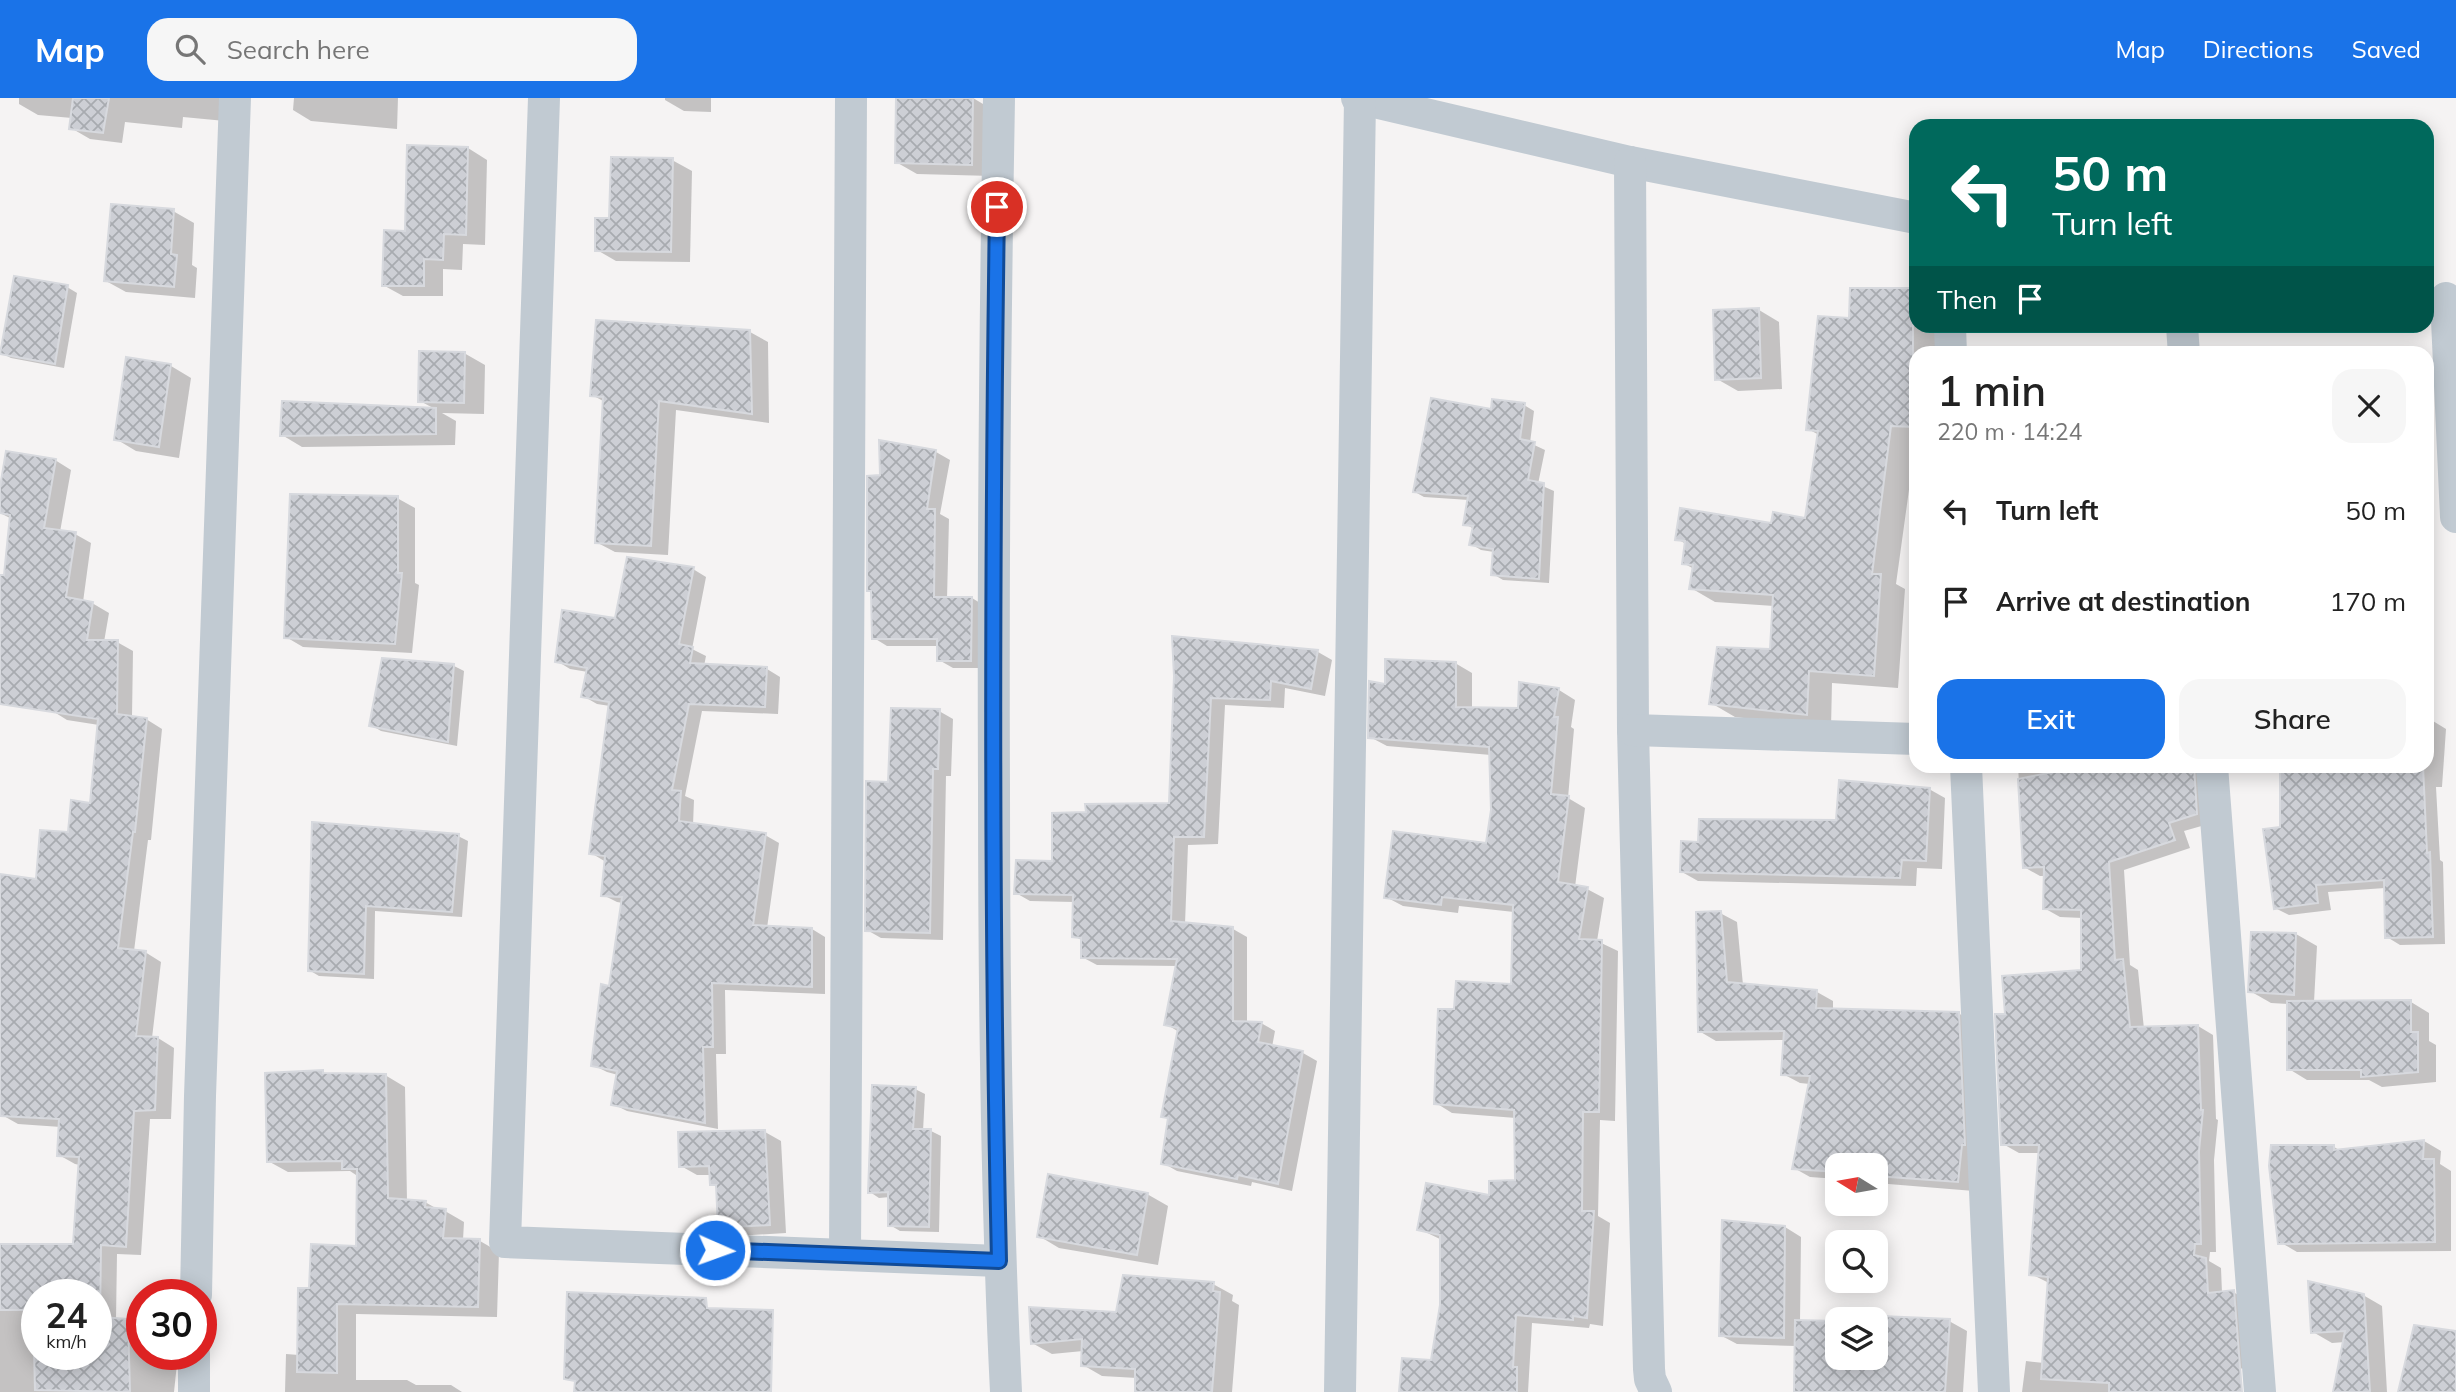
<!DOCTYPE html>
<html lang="en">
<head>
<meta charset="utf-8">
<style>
  :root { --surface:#fff; --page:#f6f6f6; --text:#222; --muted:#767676; --accent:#1a73e8 }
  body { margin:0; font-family:Mulish,sans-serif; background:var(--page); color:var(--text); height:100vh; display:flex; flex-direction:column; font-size:26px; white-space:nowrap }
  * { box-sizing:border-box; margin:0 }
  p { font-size:23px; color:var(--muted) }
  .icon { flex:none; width:38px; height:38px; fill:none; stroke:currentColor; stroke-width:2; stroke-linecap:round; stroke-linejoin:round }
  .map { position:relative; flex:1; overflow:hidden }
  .details { position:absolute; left:1909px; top:248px; width:525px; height:427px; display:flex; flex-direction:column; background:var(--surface); border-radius:21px; box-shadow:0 4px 18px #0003 }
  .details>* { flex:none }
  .hud { position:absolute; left:1909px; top:21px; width:525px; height:214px; border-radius:21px; box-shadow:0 4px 18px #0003; background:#00695c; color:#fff; overflow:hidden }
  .needle { width:46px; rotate:281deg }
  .buttons { position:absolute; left:1825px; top:1055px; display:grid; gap:14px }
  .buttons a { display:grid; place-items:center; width:63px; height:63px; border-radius:14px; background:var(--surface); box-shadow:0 4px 18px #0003; font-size:35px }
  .speed { position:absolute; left:21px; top:1181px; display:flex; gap:14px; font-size:35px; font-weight:700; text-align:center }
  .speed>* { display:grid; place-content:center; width:91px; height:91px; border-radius:50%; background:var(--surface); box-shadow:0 4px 18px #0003; line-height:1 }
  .speed small { font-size:18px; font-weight:400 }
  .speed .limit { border:10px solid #d22; background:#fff; color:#111 }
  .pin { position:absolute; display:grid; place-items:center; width:60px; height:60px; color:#fff; margin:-30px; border:4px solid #fff; border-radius:50%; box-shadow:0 2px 7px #0007 }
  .me { position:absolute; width:77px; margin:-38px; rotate:92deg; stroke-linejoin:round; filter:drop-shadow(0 0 5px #0008) }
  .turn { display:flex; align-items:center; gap:24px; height:147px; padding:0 28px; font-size:32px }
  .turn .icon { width:91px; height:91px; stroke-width:2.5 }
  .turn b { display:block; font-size:49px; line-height:60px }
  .then { display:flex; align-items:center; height:66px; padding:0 28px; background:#0003; gap:14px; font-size:26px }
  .round { display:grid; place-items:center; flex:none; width:74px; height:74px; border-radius:21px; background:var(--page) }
  .overview { display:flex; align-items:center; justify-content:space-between; height:119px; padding:0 28px }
  h1 { font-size:42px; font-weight:600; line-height:52px }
  .primary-button { display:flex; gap:14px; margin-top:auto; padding:14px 28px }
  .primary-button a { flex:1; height:80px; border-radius:21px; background:var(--accent); color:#fff; font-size:28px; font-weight:600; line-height:80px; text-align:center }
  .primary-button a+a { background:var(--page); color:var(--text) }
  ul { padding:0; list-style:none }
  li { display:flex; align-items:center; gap:21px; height:91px; padding:0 28px }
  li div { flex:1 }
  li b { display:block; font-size:26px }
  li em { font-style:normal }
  header { display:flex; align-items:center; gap:42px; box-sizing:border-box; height:98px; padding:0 35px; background:var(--accent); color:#fff }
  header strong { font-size:33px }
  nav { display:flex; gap:38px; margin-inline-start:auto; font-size:24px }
  .search { width:490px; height:63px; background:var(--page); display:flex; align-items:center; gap:18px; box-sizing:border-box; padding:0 24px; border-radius:21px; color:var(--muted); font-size:26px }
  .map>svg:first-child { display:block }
</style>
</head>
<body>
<header>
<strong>Map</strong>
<div class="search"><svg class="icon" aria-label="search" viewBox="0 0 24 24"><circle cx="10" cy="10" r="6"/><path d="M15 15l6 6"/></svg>Search here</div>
<nav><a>Map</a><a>Directions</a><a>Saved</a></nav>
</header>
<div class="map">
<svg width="2456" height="1294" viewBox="0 0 2456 1294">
  <defs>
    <pattern id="building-cross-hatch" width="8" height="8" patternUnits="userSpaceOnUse" patternTransform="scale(1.75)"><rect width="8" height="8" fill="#cdcfd5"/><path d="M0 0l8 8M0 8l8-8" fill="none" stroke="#a8abb0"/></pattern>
  </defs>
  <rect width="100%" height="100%" fill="#f5f3f3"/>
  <g fill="#0003" fill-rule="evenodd">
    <polygon points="19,0 227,0 225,23 183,19 182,30 125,24 122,45 90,41 71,30 72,20 38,17 19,6"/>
    <polygon points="294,0 398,0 397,31 311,23 293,12"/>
    <polygon points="665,0 711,0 711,14 684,13 665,2"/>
    <polygon points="898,0 973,0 993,12 992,78 917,76 896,64"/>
    <polygon points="468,50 487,62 485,147 463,146 462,172 443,171 443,198 403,198 383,187 406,135"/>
    <polygon points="672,62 692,73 690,164 616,163 597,152 611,122"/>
    <polygon points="173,113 194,125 192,167 197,170 195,200 126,194 106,183"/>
    <polygon points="67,189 77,195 64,270 11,260 1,255"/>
    <polygon points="1913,192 1916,194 1916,228 1936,228 1936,256 1916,256 1916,341 1896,486 1905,491 1898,590 1832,585 1831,630 1735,619 1711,605 1772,552 1774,508 1715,504 1691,490 1694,471 1683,465 1686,446 1677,441 1806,422 1819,337 1808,331 1851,222"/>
    <polygon points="1759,212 1779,224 1782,291 1738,293 1717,281"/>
    <polygon points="750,234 768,244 769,325 676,312 668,457 615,454 596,444 605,304 592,297"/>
    <polygon points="464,255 485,267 484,316 442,315 456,323 455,347 302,349 282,337 435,311 420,303"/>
    <polygon points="171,268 191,280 179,360 136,353 116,341"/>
    <polygon points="1524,307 1534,313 1530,345 1545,352 1538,386 1554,393 1549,485 1503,482 1493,476 1494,454 1481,452 1471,446 1474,431 1465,426 1469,402 1424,399 1415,394 1492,314"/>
    <polygon points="881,344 936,354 950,362 940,416 949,421 947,501 972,500 985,508 985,570 953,570 939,562 939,548 887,548 874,540 873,495 869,492 882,379"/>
    <path d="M 55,362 L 71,372 L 60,434 L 75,436 L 91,445 L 83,504 L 92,505 L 109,515 L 104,544 L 117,544 L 133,553 L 132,619 L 146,621 L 162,631 L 151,742 L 148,742 L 134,853 L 145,854 L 161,864 L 152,940 L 158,940 L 174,950 L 171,1021 L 150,1021 L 141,1157 L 117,1156 L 116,1222 L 142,1224 L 142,1256 L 178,1256 L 174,1294 L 0,1294 L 0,1146 L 75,1147 L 80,1067 L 75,1066 L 59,1057 L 61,1029 L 18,1026 L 2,1017 L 0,1002 L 0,777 L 38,783 L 91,707 L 99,627 L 67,622 L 51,612 L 12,421 L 0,415 L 0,399 ZM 37,1197 L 96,1197 L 96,1256 L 37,1256 Z"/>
    <polygon points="397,400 415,410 415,485 419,487 412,555 303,549 286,539"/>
    <polygon points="693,471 706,479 692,551 706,558 704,568 767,571 780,579 778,616 702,613 685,698 694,702 693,727 765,737 779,745 767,830 812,831 825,839 825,896 725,892 726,956 716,956 718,1031 627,1013 613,1006 618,977 607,974 593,967 610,890 623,805 617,804 603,797 606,764 591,755 610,608 597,606 583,598 588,574 570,571 557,563"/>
    <polygon points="1318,554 1332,562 1325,598 1285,590 1284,610 1225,607 1218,746 1188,747 1185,826 1233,831 1247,839 1247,925 1261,925 1275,933 1272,949 1303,955 1317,963 1292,1093 1252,1084 1251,1088 1177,1073 1163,1065 1170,1022 1163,1018 1179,934 1166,926 1178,868 1097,867 1082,859 1083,843 1074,838 1074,804 1030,803 1016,795 1054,765 1171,707 1175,578"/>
    <polygon points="1455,565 1472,575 1472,611 1520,612 1559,592 1575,602 1571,629 1574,631 1568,700 1585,710 1575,789 1587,791 1604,800 1597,843 1618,853 1615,1023 1600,1022 1598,1118 1610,1125 1603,1228 1590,1226 1589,1230 1532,1225 1528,1294 1401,1294 1432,1264 1442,1207 1442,1142 1419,1131 1491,1099 1517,1084 1516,1020 1452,1015 1436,1005 1456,912 1513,888 1514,814 1459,808 1458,815 1403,808 1386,799 1488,747 1492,712 1491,657 1387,648 1370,639 1386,588"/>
    <polygon points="454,568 464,573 457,648 381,633 371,627"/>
    <polygon points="939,613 953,621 951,678 946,678 943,842 881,840 867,832 890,685"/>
    <polygon points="2427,623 2433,623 2446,631 2442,689 2436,689 2440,762 2443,764 2445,846 2400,847 2387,839 2385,790 2328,794 2331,812 2289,817 2275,810 2282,731 2281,668 2427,668"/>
    <polygon points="2018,668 2208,668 2212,725 2184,733 2190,750 2124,772 2130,867 2138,872 2144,931 2198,928 2213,937 2216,1021 2218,1022 2214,1062 2216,1154 2210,1154 2209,1163 2221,1170 2222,1195 2233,1194 2249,1203 2254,1270 2229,1271 2224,1294 2022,1294 2026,1263 2044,1265 2049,1185 2031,1176 2040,1055 2019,1055 2003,1046 2007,918 2083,874 2083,820 2060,819 2044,810 2045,778 2040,778 2024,769"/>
    <polygon points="1929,691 1945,700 1942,771 1917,770 1916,788 1698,783 1682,774 1700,745 1837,724"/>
    <polygon points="314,726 458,738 468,743 462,819 375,813 374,881 319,878 309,872"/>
    <polygon points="1720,815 1737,824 1743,887 1817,894 1833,903 1833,912 1958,915 1975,925 1974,1093 1876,1085 1876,1068 1838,1068 1838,1081 1810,1079 1794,1070 1810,986 1800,985 1783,976 1785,942 1716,943 1699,933"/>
    <polygon points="2253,835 2296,836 2317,848 2314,904 2411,904 2429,915 2429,943 2436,947 2436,984 2382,989 2369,982 2307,982 2289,971 2289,906 2271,905 2250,893"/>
    <polygon points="323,974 328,977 385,977 405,989 407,1103 425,1104 439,1112 445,1113 464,1124 463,1142 480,1143 499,1154 497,1219 356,1216 356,1282 407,1282 416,1287 451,1287 462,1294 285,1294 286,1256 299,1257 311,1192 358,1150 359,1079 350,1073 288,1074 268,1063"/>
    <polygon points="915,991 925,996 923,1033 931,1033 941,1038 939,1134 900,1133 890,1127 890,1099 879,1100 870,1094"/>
    <polygon points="765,1034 781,1043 786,1135 736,1138 720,1129 718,1090 712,1086 711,1077 697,1077 681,1068"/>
    <polygon points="2424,1043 2441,1053 2440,1066 2451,1073 2451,1153 2297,1154 2280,1144 2334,1049 2341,1053"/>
    <polygon points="1147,1096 1168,1108 1158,1167 1059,1150 1039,1138"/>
    <polygon points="1785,1129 1801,1139 1800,1224 1838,1260 1876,1260 1876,1225 1949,1223 1967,1233 1963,1294 1796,1294 1796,1248 1737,1246 1720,1237"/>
    <polygon points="1213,1186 1233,1197 1232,1203 1239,1207 1232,1294 1141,1294 1137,1280 1102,1278 1083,1267 1083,1253 1052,1256 1032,1245"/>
    <polygon points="2363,1197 2382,1208 2387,1294 2335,1294 2345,1244 2332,1245 2313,1234"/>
  </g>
  <g fill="url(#building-cross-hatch)" stroke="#d7d9de" stroke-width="2" fill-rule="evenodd">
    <polygon points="73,0 109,0 103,35 69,31"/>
    <polygon points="896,0 973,0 972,67 895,65"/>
    <polygon points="407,47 468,49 466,137 444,136 443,162 424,161 424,188 382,188 384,132 405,133"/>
    <polygon points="611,59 673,60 671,154 595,153 595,120 609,120"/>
    <polygon points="111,106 174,111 171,156 177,157 174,189 104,183"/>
    <polygon points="14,178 68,187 55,266 0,256"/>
    <polygon points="1850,190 1913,190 1913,329 1891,328 1872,476 1881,476 1874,578 1809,573 1807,617 1709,606 1717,549 1770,551 1773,497 1689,491 1693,467 1682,466 1685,443 1675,442 1680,410 1771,425 1773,414 1805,420 1818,333 1806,332 1818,218 1849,220"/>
    <polygon points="1759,210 1761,280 1715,282 1713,212"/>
    <polygon points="596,222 750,232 752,316 659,303 651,448 595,445 603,299 590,298"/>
    <polygon points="419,253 465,254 464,305 418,304"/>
    <polygon points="126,259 171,266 159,349 114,342"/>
    <polygon points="1431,300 1491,311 1492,301 1525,305 1520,341 1535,344 1528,382 1544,385 1539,481 1491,477 1493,451 1469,447 1473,428 1463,427 1468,398 1413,394"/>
    <polygon points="282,303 436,310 436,336 280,338"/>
    <polygon points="879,342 936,352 927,411 935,411 934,499 972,499 971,563 937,563 937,541 872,541 871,493 867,493 867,378 880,377"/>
    <path d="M 6,353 L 56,361 L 44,430 L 76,434 L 66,499 L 93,504 L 87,542 L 118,542 L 117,616 L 147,620 L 135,734 L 133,734 L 118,850 L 146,853 L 136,938 L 158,939 L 155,1012 L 134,1013 L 126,1149 L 101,1147 L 100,1219 L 128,1221 L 130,1294 L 35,1292 L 33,1212 L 0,1212 L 0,1146 L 73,1146 L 79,1059 L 57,1058 L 59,1021 L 0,1018 L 0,776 L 36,781 L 40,732 L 68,734 L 71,702 L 90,705 L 98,621 L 0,606 L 0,477 L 4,477 L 10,417 L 0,415 L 0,389 ZM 37,1197 L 96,1197 L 96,1256 L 37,1256 Z"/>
    <polygon points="290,396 398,398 398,475 402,475 395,546 284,540"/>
    <polygon points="627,459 694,469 679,546 693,549 690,565 767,569 765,609 689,606 672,692 681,693 679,723 766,735 753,827 812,830 812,889 712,885 713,949 703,949 705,1025 611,1007 617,973 591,968 601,886 609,888 622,799 601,798 605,758 589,756 609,604 581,599 587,570 555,564 562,512 615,520"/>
    <polygon points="1172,538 1318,552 1311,591 1271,583 1270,602 1211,600 1204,739 1174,739 1171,823 1233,829 1233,923 1262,924 1258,944 1303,953 1278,1086 1238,1077 1237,1081 1161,1066 1168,1020 1161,1019 1178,930 1164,927 1177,861 1081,860 1081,840 1072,839 1073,797 1014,796 1016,762 1052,763 1052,715 1086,714 1085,706 1169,705 1174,578"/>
    <polygon points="382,560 454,566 448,644 369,628"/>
    <polygon points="1385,561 1456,564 1456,609 1518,610 1519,584 1559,590 1554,619 1558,619 1551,696 1569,698 1558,784 1588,789 1579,841 1602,842 1599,1014 1583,1014 1582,1113 1594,1113 1587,1220 1573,1218 1573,1222 1516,1217 1513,1269 1517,1269 1517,1294 1399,1294 1402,1260 1431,1262 1440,1207 1440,1137 1417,1132 1426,1085 1489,1097 1489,1083 1515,1082 1514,1012 1434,1006 1438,911 1454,911 1456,883 1511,886 1513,807 1442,799 1441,807 1384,800 1393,733 1486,745 1491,712 1489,649 1368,640 1369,583 1385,586"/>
    <polygon points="891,610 940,611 938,671 933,671 930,835 865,833 866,683 888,684"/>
    <polygon points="2082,668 2194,668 2197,716 2169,725 2175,742 2109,764 2115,862 2123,861 2130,929 2198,927 2201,1012 2203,1012 2199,1053 2201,1146 2195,1146 2194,1157 2206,1160 2208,1195 2234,1192 2242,1294 2109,1294 2109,1285 2041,1281 2048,1179 2029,1177 2039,1047 2001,1047 1995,916 2005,916 2002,878 2081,872 2081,812 2043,811 2044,769 2023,770 2018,681"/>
    <polygon points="2306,668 2423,668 2427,755 2430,754 2433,839 2385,840 2384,782 2316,787 2318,805 2274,811 2263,731 2280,729 2280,670"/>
    <polygon points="1839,682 1930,690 1926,763 1902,762 1900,780 1680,774 1681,743 1698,744 1699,721 1836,722"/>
    <polygon points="312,724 459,736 452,814 366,808 364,876 308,873"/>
    <polygon points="1721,813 1727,884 1817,892 1816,910 1959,914 1965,1047 1962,1047 1958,1084 1876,1078 1876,1068 1838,1068 1838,1074 1792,1071 1810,978 1781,977 1784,933 1698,934 1696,814"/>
    <polygon points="2251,834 2296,835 2294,897 2248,894"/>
    <polygon points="2411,902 2411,934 2418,934 2418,974 2361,979 2361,972 2287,972 2287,903"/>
    <polygon points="323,972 323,975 386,976 388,1100 426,1103 425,1109 446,1111 443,1140 480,1141 478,1209 337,1206 337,1275 297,1274 298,1190 309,1190 311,1146 356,1148 357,1071 342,1071 342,1063 267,1064 265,975"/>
    <polygon points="872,987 916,989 913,1031 931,1031 929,1129 888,1128 888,1094 868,1095"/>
    <polygon points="765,1032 770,1127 718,1130 716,1087 710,1087 709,1068 679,1069 678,1034"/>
    <polygon points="2424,1042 2423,1061 2434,1061 2435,1144 2278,1146 2269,1068 2271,1047 2334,1047 2334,1052"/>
    <polygon points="1048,1076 1148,1095 1137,1157 1037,1139"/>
    <polygon points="1722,1122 1785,1128 1784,1240 1719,1238"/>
    <polygon points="1123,1177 1214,1184 1213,1193 1220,1194 1212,1294 1135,1294 1135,1271 1081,1268 1082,1241 1031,1246 1029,1209 1116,1214"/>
    <polygon points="2308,1183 2364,1196 2370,1294 2333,1294 2345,1233 2311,1235"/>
    <polygon points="567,1194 706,1200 707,1210 773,1212 771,1294 574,1294 575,1283 564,1281"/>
    <polygon points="1880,1218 1950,1221 1945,1294 1794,1294 1795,1222 1838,1223 1838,1260 1876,1260 1876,1224 1880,1224"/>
    <polygon points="2414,1227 2456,1233 2456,1294 2398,1294"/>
  </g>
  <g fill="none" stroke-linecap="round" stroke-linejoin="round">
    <g stroke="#c1cad2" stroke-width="32">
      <polyline points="544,0 505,1144 999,1163"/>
      <path d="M 999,0 C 995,230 993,460 994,689 C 994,891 996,1093 1006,1294"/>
      <polyline points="1357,0 1630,64 1916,120"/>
      <polyline points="1630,64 1633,632 1649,1271 1650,1281 1656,1294"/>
      <polyline points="2446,200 2456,419"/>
      <polyline points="1950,228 1951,256"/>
      <polyline points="2182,228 2184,256"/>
      <polyline points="1633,632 1916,641"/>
      <polyline points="1966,668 1994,1294"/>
      <polyline points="2212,668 2260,1294"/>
      <polyline points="845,1157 851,0"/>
      <polyline points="196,1197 200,998 235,0"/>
      <polyline points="194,1294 194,1256"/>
      <polyline points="1340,1294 1360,1"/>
    </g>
  </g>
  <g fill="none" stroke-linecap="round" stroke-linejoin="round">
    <g stroke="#114b97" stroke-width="18">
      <path id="route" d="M 715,1152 L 999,1163 C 991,812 992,461 997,109"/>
    </g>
    <use href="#route" stroke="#1a73e8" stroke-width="12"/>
  </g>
</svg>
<div class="buttons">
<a><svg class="needle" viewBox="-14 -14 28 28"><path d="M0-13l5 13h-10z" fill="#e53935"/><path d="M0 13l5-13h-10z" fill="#767676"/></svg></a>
<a><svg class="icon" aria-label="search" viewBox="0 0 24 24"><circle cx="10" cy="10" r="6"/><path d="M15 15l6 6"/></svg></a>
<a><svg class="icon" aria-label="layers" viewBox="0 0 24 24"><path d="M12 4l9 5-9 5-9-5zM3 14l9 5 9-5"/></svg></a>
</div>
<div class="speed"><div>24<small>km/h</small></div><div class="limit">30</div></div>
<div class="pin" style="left:997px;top:109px;background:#d93025"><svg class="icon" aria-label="arrive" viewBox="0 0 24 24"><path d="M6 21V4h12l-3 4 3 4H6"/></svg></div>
<svg class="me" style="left:715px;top:1152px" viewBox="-20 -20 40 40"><circle r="17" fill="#1a73e8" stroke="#fff" stroke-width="3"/><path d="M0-11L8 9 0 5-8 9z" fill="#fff"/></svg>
<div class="hud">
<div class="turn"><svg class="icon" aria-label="left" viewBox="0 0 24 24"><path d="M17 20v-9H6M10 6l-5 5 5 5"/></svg><div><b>50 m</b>Turn left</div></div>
<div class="then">Then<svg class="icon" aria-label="arrive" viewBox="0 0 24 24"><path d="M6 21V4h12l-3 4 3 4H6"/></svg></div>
</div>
<section class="details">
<div class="overview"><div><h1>1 min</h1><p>220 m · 14:24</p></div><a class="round"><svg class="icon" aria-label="close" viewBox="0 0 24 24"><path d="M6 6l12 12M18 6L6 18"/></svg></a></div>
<ul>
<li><svg class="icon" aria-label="left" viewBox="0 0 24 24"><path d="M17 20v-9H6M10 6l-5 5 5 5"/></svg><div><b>Turn left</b></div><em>50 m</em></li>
<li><svg class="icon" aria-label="arrive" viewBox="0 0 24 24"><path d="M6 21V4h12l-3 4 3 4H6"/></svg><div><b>Arrive at destination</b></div><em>170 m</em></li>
</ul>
<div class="primary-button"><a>Exit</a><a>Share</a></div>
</section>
</div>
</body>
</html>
